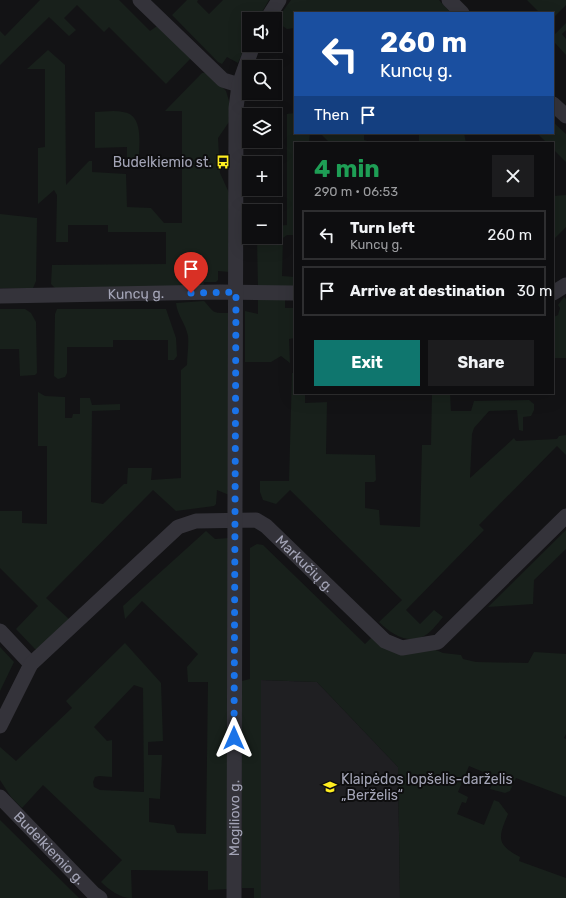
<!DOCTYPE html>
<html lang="en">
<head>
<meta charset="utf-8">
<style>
  :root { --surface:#0e0e10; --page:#1c1c1e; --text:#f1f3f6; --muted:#9b9c9f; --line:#2e2e30; --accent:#0f766e }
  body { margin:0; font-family:Rubik,sans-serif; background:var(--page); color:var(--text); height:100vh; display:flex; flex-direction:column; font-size:15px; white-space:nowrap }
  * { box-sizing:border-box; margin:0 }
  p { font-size:13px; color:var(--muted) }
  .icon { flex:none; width:22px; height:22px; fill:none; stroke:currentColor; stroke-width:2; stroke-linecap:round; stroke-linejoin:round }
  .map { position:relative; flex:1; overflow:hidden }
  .sheet { position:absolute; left:294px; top:142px; width:260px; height:252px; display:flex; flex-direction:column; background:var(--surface); border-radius:0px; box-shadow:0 4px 16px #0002,0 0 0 1px var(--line) }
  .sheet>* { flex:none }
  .hud { position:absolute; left:294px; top:12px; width:260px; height:122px; border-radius:0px; box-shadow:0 4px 16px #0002,0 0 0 1px var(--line); background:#1a4fa0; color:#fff; overflow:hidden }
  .tools { position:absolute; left:242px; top:12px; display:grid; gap:8px }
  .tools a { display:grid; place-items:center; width:40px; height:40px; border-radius:0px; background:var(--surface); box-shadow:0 4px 16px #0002,0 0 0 1px var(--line); font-size:20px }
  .pin { position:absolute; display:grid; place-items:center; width:34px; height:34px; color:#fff; margin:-41px -17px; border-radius:50% 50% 50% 0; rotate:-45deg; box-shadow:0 0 4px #0007 }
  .pin .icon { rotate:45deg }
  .me { position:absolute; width:44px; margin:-22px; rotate:0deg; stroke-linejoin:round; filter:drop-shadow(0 0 3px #0008) }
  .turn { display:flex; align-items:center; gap:14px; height:84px; padding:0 20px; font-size:18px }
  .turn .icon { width:52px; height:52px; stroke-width:2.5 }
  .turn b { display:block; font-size:28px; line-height:34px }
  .then { display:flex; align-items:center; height:38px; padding:0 20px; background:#0003; gap:8px; font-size:15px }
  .round { display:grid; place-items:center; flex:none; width:42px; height:42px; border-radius:0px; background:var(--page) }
  .summary { display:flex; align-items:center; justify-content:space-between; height:68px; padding:0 20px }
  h1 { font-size:24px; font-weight:700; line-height:30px; color:#1e9e55 }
  .action { display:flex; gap:8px; margin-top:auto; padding:8px 20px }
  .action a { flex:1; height:46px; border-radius:0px; background:var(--accent); color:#fff; font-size:16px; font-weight:700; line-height:46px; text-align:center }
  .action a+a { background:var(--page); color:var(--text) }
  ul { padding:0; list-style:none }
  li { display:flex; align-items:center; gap:12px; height:50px; margin:0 8px 6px; padding:0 12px; border:2px solid var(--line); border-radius:0px }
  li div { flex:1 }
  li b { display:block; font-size:15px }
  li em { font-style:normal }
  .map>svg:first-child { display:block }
</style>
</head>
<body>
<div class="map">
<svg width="566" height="898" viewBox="0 0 566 898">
  <rect width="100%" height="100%" fill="#131315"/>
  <polygon fill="#1f1f22" points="261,680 317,682 398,767 400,898 261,898"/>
  <g fill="#18201b" fill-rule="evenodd">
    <polygon points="40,0 119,0 150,31 160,24 191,58 166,84 109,27 104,32 77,5 64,18 76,30 69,36 49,17 0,65 0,31 5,36"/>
    <polygon points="187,0 198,0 197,2 209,14 223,0 269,0 258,19 249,19 249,38 238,63 227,57 222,64 218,62 172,15"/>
    <polygon points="291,0 439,0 451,13 295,13 295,28 287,29 281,25 275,35 275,22"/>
    <polygon points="527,0 566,0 566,5 553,18 553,13 540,13"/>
    <polygon points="566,23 566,30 562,34 566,39 566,55 555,43 553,45 553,36"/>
    <polygon points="48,50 65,65 66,185 89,161 92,161 92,172 126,174 127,207 151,208 164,223 182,223 182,111 165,111 202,73 208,72 226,91 229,101 231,119 218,138 220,173 230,195 230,272 218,271 218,280 216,282 204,282 203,288 55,288 51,284 52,265 166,264 166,232 108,232 108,225 68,225 68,242 56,242 57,195 54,190 38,204 38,148 45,147 45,69 27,69"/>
    <path d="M 95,112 C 104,112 114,110 123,112 C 144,114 139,145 139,160 L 127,160 L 127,147 L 95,148 Z"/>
    <polygon points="295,113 295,133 310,133 309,143 295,143 295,235 287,235 283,238 282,276 295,277 295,288 258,288 257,239 244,239 244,226 249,226 249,237 275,237 275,226 287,225 287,114"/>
    <polygon points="553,122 566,134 566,162 553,149 553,143 547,143 537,133 553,133"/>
    <polygon points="320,133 364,133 364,140 374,143 330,143"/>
    <polygon points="419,133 464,133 466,143 419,143"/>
    <polygon points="566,195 566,227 553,240 553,196"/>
    <polygon points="0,214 37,218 36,281 33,288 0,288"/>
    <polygon points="258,296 285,296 285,308 295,308 295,338 289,339 290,363 281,356 271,362 245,362 245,311 258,314"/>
    <polygon points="564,297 566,299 566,358 553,358 553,317 558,315 560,308 558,305"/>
    <path d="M 204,301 C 215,313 211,313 229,313 L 229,495 L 217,490 L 216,504 L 214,506 L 176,511 L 153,490 L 46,598 L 70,620 L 40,649 L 35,649 L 16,629 L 38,606 L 0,568 L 0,511 L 22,511 L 22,523 L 47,524 L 47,446 L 38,446 L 38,392 L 45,396 L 65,397 L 65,418 L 72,418 L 73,414 L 80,414 L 80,398 L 90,398 L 92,405 L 120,404 L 120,410 L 92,411 L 91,502 L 103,504 L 124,484 L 127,484 L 128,468 L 152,468 L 151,480 L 181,478 L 181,370 L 187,365 C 187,356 189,345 188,336 C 186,324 177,315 176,303 Z"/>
    <polygon points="0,309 25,309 31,313 36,322 37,373 35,375 20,376 19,349 0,349"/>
    <polygon points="57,309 166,309 176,338 177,356 174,360 168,360 168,340 113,340 113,347 67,347 67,373 65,377 58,379 54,376 55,314"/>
    <path d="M 292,373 L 295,373 L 295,393 L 305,393 L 305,403 L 327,402 L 326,454 L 375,455 L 376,480 L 374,482 L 365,482 L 365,508 L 379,510 L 380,525 L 420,527 L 422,445 L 431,445 L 432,393 L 450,393 L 451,411 L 471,411 L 474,401 L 529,400 L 534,404 L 534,410 L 531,416 L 523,417 L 523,431 L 519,430 L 517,410 L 489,411 L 474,428 L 472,434 L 470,478 L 514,438 L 516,441 L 557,439 L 559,436 L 566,435 L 566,455 L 557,446 L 479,525 L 484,530 L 406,610 L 420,624 L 434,610 L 443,617 C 437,624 430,634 422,637 C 406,644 390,633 379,622 L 402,600 L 290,490 L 276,504 L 263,500 L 260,492 L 260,481 L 289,481 Z"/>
    <polygon points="566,530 566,549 534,580 533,604 488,607"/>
    <path d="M 206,531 L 215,539 L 229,538 L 229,889 L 208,890 L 208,871 L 131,870 L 132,898 C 119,898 110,890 101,882 L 122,860 L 43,785 L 22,808 L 11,797 L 0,780 L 0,747 L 16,761 L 72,708 L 66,701 L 125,643 L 161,683 L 163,741 L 148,742 L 148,755 L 162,755 L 160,799 L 149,798 L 149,822 L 174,825 L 177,833 L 206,834 L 208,682 L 188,682 L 187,667 L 198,654 L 142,601 L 125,619 L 123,606 ZM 134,685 L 143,688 L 144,792 L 100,790 L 94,787 L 93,782 L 95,777 L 99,776 L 112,777 L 112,740 L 107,741 L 94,727 Z"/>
    <path d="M 257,544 L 263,545 L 365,644 L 372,637 C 395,649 405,659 431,648 L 443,653 L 461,655 L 463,659 L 476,662 L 528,663 L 534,652 L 566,654 L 566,734 L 564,738 L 566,739 L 566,797 L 516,778 L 510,791 L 505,793 L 490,789 L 495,777 L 469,766 L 458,792 L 468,797 L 466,803 L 462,802 L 457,814 L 484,825 L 494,800 L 499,802 L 508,814 C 498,838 496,844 520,857 L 519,861 L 566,878 L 566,898 L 400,898 L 398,767 L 317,682 L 261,680 L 261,898 L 254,898 L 254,888 L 242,888 L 242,681 L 250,679 L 250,548 Z"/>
    <polygon points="0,647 14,662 0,691"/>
    <polygon points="0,820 79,898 0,898"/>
  </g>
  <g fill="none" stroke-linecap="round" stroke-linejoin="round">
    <g stroke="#34333a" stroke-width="15">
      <polyline points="140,0 223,80 239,85"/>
      <polyline points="449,0 462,13"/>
      <polyline points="267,19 279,0"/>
      <polyline points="553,104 566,116"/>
      <polyline points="553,293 566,285"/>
      <path id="s1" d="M 0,296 L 220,292 L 295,293"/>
      <polyline points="0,631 31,664"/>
      <path id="s2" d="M 0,726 L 31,664 L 178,527 L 196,521 L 256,520 L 266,526 L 385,641 L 402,648 L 438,642 L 566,516"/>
      <path id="s3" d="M 0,797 L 93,893 L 100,898"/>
      <path id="s4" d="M 234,898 L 236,108 L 239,85 L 253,45"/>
    </g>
  </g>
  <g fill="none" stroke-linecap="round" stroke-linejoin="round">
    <polyline stroke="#1a73e8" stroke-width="7" stroke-dasharray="0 12.6" points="191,293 236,292 234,738"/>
  </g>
  <defs>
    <g id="bus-bare" transform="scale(1.08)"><path d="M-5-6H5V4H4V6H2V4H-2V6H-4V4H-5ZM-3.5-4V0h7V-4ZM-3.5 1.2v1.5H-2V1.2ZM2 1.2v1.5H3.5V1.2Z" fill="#ffee20" stroke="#0e0e0f" stroke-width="2.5" paint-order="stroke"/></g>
    <g id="school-bare" transform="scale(1.08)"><path d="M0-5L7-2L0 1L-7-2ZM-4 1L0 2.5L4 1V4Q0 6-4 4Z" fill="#ffee20" stroke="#0e0e0f" stroke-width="2.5" paint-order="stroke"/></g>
  </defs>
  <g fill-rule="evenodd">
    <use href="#bus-bare" x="223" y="162"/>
    <use href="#school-bare" x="330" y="787"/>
  </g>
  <g text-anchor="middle" stroke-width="4" stroke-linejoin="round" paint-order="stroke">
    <g font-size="14" fill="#a3a4b6" stroke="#0e0e0f" text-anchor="end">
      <text x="212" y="167">Budelkiemio st.</text>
      <text x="341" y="784" text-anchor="start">Klaipėdos lopšelis-darželis<tspan x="341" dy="16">„Berželis“</tspan></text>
    </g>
    <g font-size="14" fill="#a3a4b6" stroke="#0e0e0f">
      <text dy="5" stroke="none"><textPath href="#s1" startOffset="136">Kuncų g.</textPath></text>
      <text dy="5" stroke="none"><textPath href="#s2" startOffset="415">Markučių g.</textPath></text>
      <text dy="5" stroke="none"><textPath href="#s4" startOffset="80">Mogiliovo g.</textPath></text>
      <text dy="5" stroke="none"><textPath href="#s3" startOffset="71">Budelkiemio g.</textPath></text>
    </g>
  </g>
</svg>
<div class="tools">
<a><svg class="icon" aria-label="sound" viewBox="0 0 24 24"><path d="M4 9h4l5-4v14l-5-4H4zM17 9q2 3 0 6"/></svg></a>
<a><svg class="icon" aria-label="search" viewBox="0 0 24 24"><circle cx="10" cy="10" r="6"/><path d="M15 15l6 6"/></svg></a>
<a><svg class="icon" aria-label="layers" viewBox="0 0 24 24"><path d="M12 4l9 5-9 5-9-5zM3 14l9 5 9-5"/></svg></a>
<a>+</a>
<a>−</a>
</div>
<div class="pin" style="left:191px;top:293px;background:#d93025"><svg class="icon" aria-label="arrive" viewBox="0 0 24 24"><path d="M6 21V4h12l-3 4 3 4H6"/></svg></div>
<svg class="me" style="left:234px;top:738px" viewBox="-20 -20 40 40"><path d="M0-17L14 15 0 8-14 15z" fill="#1a73e8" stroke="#fff" stroke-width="4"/></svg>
<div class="hud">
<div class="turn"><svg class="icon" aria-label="left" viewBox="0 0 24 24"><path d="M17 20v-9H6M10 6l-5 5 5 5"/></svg><div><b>260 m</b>Kuncų g.</div></div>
<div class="then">Then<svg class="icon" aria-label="arrive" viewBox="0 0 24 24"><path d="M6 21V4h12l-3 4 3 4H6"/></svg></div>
</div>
<section class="sheet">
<div class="summary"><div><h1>4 min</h1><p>290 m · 06:53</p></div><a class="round"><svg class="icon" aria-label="close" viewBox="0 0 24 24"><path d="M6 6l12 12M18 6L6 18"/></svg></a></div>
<ul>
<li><svg class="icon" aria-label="left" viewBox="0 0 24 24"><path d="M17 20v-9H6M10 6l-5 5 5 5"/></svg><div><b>Turn left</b><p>Kuncų g.</p></div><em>260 m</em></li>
<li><svg class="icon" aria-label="arrive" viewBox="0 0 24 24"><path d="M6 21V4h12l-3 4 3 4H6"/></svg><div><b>Arrive at destination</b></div><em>30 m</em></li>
</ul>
<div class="action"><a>Exit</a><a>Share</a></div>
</section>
</div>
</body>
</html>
